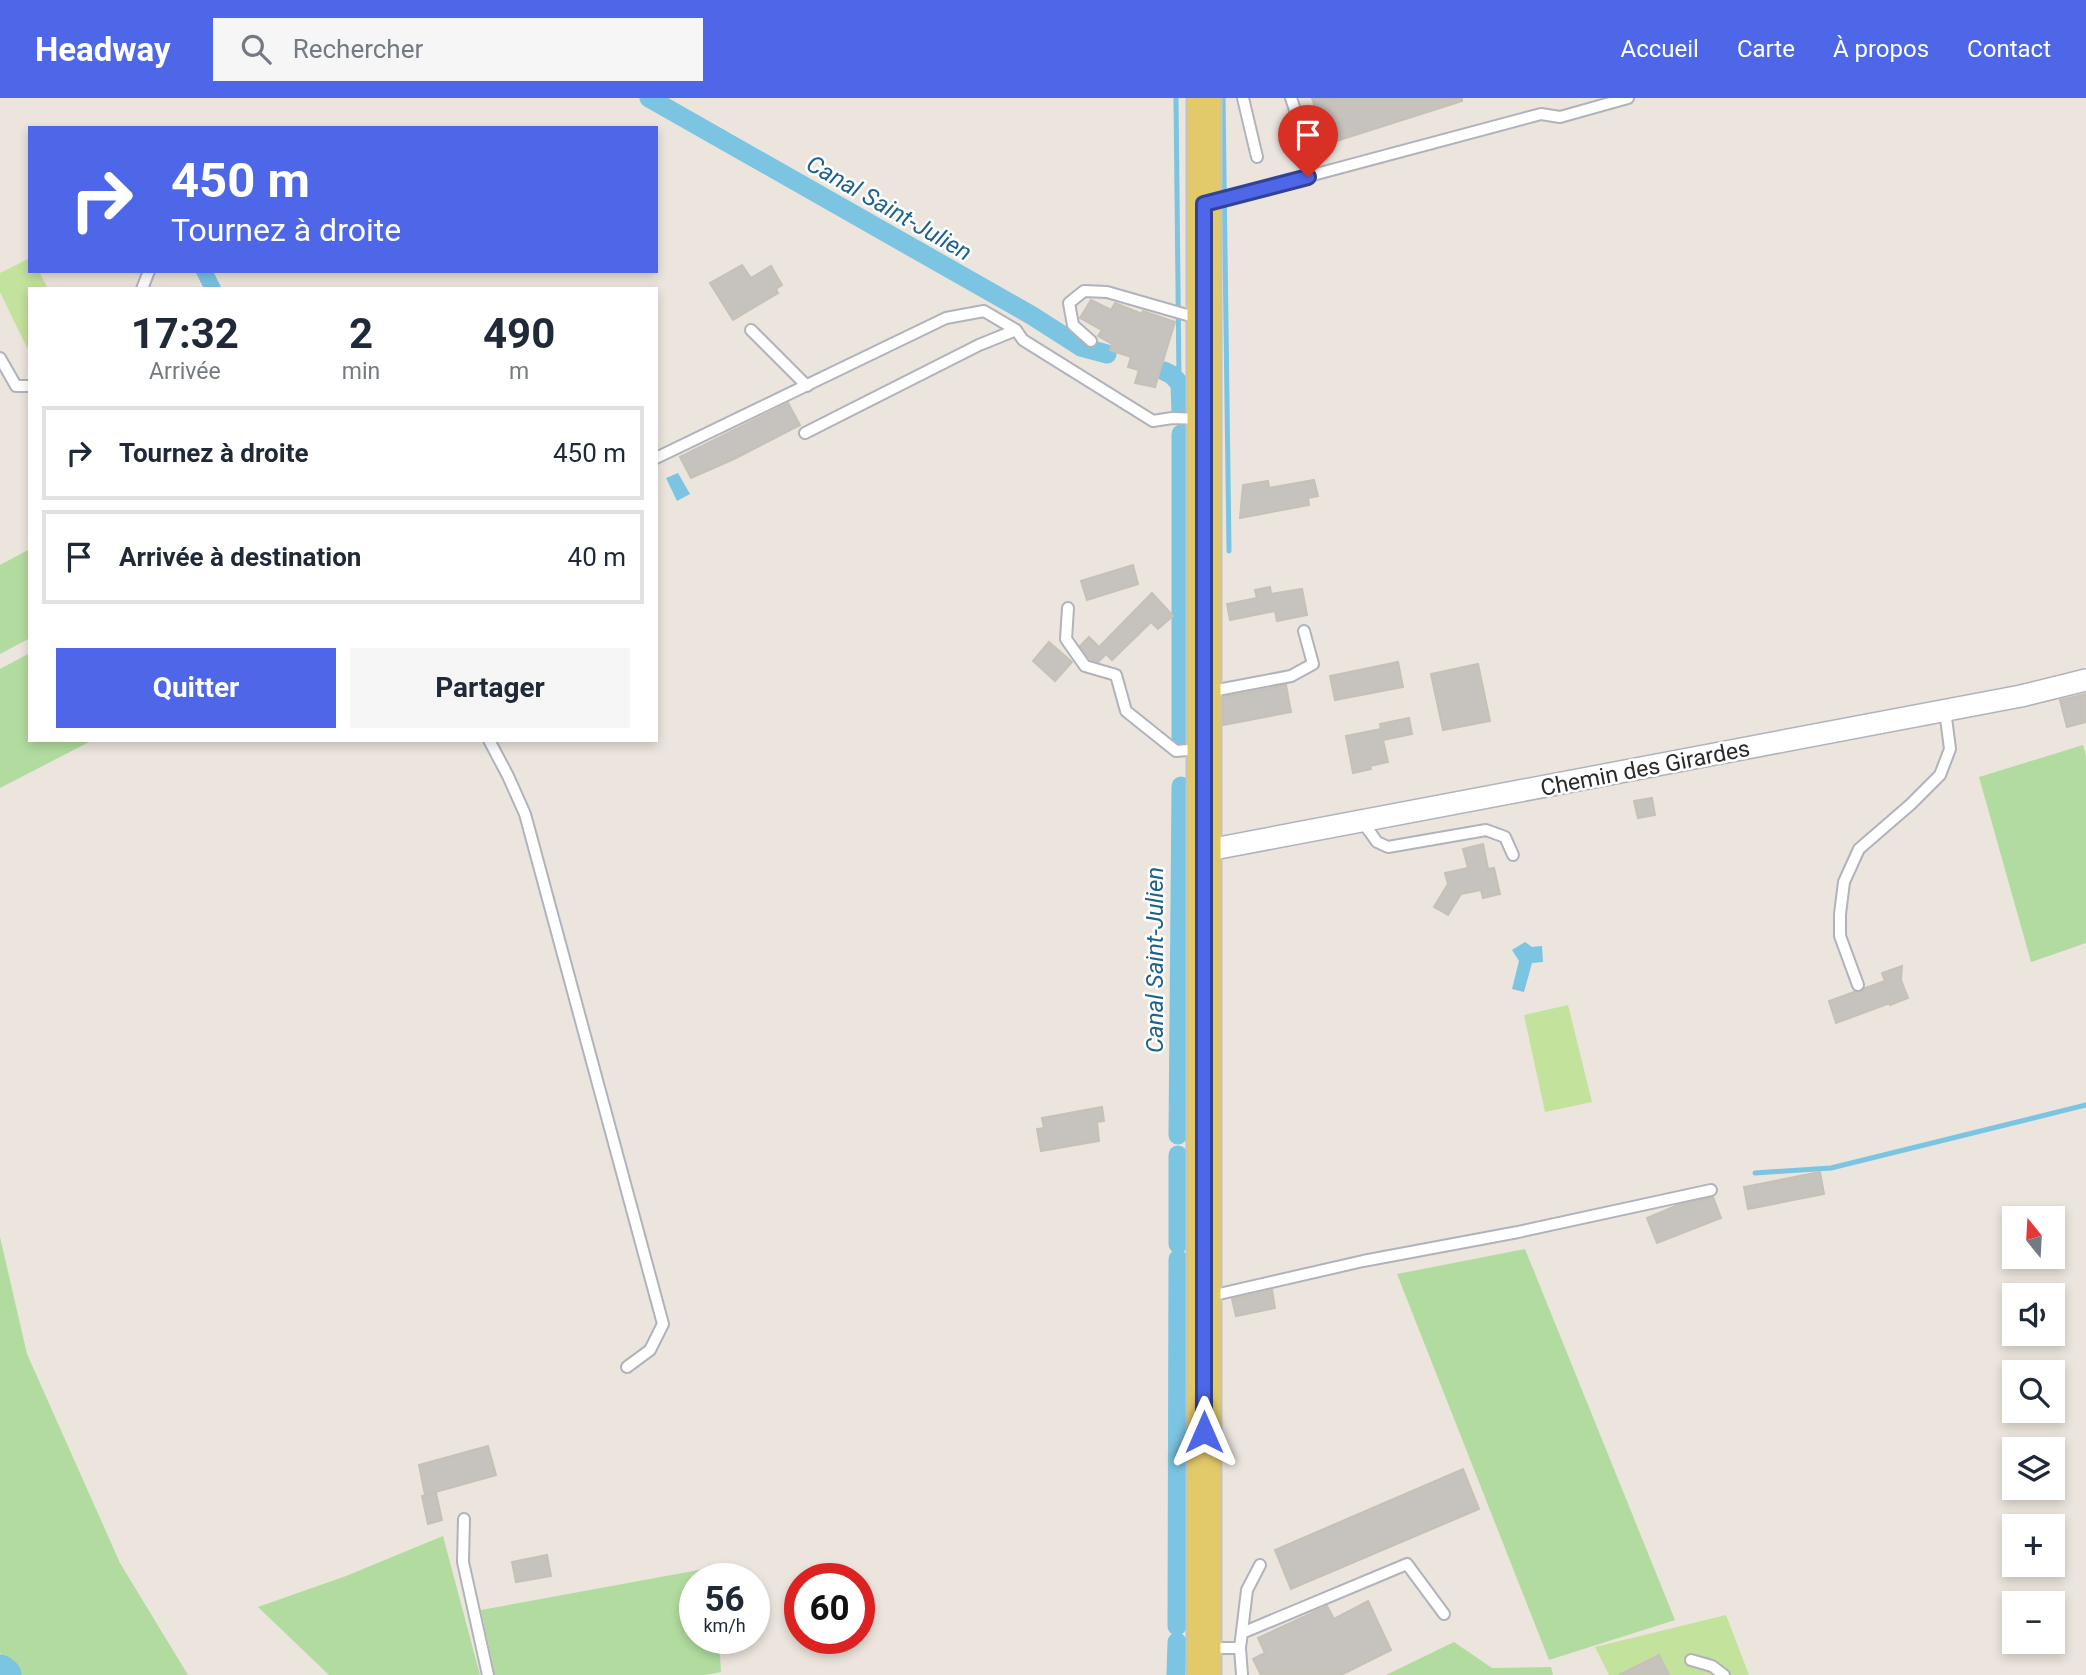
<!DOCTYPE html>
<html lang="fr">
<head>
<meta charset="utf-8">
<style>
  :root { --surface:#fff; --page:#f6f6f7; --text:#1f2937; --muted:#747a83; --line:#e0e1e3; --accent:#4d67e8 }
  body { margin:0; font-family:Roboto,sans-serif; background:var(--page); color:var(--text); height:100vh; display:flex; flex-direction:column; font-size:26px; white-space:nowrap }
  * { box-sizing:border-box; margin:0 }
  p { font-size:23px; color:var(--muted) }
  .icon { flex:none; width:38px; height:38px; fill:none; stroke:currentColor; stroke-width:2; stroke-linecap:round; stroke-linejoin:round }
  .map { position:relative; flex:1; overflow:hidden }
  .sheet { position:absolute; left:28px; top:189px; width:630px; height:455px; display:flex; flex-direction:column; background:var(--surface); border-radius:0px; box-shadow:0 4px 10px #0003 }
  .sheet>* { flex:none }
  .top-card { position:absolute; left:28px; top:28px; width:630px; height:147px; border-radius:0px; box-shadow:0 4px 10px #0003; background:#4d67e8; color:#fff; overflow:hidden }
  .needle { width:46px; rotate:342deg }
  .controls { position:absolute; left:2002px; top:1108px; display:grid; gap:14px }
  .controls a { display:grid; place-items:center; width:63px; height:63px; border-radius:0px; background:var(--surface); box-shadow:0 4px 10px #0003; font-size:35px }
  .speed { position:absolute; left:679px; top:1465px; display:flex; gap:14px; font-size:35px; font-weight:700; text-align:center }
  .speed>* { display:grid; place-content:center; width:91px; height:91px; border-radius:50%; background:var(--surface); box-shadow:0 4px 10px #0003; line-height:1 }
  .speed small { font-size:18px; font-weight:400 }
  .speed .limit { border:10px solid #d22; background:#fff; color:#111 }
  .pin { position:absolute; display:grid; place-items:center; width:60px; height:60px; color:#fff; margin:-72px -30px; border-radius:50% 50% 50% 0; rotate:-45deg; box-shadow:0 0 7px #0007 }
  .pin .icon { rotate:45deg }
  .me { position:absolute; width:77px; margin:-38px; rotate:0deg; stroke-linejoin:round; filter:drop-shadow(0 0 5px #0008) }
  .turn { display:flex; align-items:center; gap:24px; height:147px; padding:0 28px; font-size:32px }
  .turn .icon { width:91px; height:91px; stroke-width:2.5 }
  .turn b { display:block; font-size:49px; line-height:60px }
  .eta { display:flex; justify-content:space-evenly; align-items:center; height:119px; text-align:center }
  .eta b { font-size:42px; font-weight:700; line-height:49px }
  .button { display:flex; gap:14px; margin-top:auto; padding:14px 28px }
  .button a { flex:1; height:80px; border-radius:0px; background:var(--accent); color:#fff; font-size:28px; font-weight:700; line-height:80px; text-align:center }
  .button a+a { background:var(--page); color:var(--text) }
  ul { padding:0; list-style:none }
  li { display:flex; align-items:center; gap:21px; height:94px; margin:0 14px 10px; padding:0 14px; border:4px solid var(--line); border-radius:0px }
  li div { flex:1 }
  li b { display:block; font-size:26px }
  li em { font-style:normal }
  header { display:flex; align-items:center; gap:42px; box-sizing:border-box; height:98px; padding:0 35px; background:var(--accent); color:#fff }
  header strong { font-size:33px }
  nav { display:flex; gap:38px; margin-inline-start:auto; font-size:24px }
  .search { width:490px; height:63px; background:var(--page); display:flex; align-items:center; gap:18px; box-sizing:border-box; padding:0 24px; border-radius:0px; color:var(--muted); font-size:26px }
  .map>svg:first-child { display:block }
</style>
</head>
<body>
<header>
<strong>Headway</strong>
<div class="search"><svg class="icon" aria-label="search" viewBox="0 0 24 24"><circle cx="10" cy="10" r="6"/><path d="M15 15l6 6"/></svg>Rechercher</div>
<nav><a>Accueil</a><a>Carte</a><a>À propos</a><a>Contact</a></nav>
</header>
<div class="map">
<svg width="2086" height="1577" viewBox="0 0 2086 1577">
  <rect width="100%" height="100%" fill="#ebe5dd"/>
  <g fill="#b2dc9f">
    <polygon points="30,451 30,540 0,556 0,467"/>
    <polygon points="30,555 30,642 93,642 0,690 0,571"/>
    <polygon points="2083,647 2086,658 2086,845 2031,864 1979,679"/>
    <polygon points="0,1139 27,1256 120,1465 188,1577 20,1577 0,1555"/>
    <polygon points="1525,1151 1675,1522 1549,1562 1397,1176"/>
    <polygon points="443,1438 480,1577 329,1577 258,1509 346,1478"/>
    <polygon points="715,1469 716,1480 695,1480 695,1540 719,1540 721,1574 704,1577 495,1577 481,1512"/>
    <polygon points="1454,1544 1492,1570 1551,1569 1553,1577 1386,1577"/>
  </g>
  <g fill="#c3e29c">
    <polygon points="30,160 30,173 39,173 48,191 30,191 30,256 0,194 0,175"/>
    <polygon points="1568,907 1592,1004 1545,1014 1524,917"/>
    <polygon points="1726,1517 1749,1577 1609,1577 1595,1549"/>
  </g>
  <g fill="#7bc4e2">
    <polygon points="199,173 213,173 222,191 204,191 196,175"/>
    <polygon points="678,375 690,396 677,403 666,380"/>
    <polygon points="1525,844 1532,849 1542,848 1543,864 1532,865 1524,894 1512,891 1519,863 1512,852"/>
  </g>
  <g fill="none" stroke-linecap="round" stroke-linejoin="round">
    <g stroke="#7bc4e2" stroke-width="5">
      <polyline points="1176,0 1179,282"/>
      <polyline points="1223,0 1229,453"/>
      <polyline points="1755,1075 1831,1070 2086,1007"/>
    </g>
    <g stroke="#7bc4e2" stroke-width="19">
      <polyline points="649,0 1031,217 1081,249 1107,256"/>
      <polyline points="1164,273 1172,277 1180,286 1181,315"/>
      <polyline points="1181,336 1181,640"/>
      <polyline points="1178,1037 1181,688"/>
      <polyline points="1178,1146 1178,1057"/>
      <polyline points="1177,1528 1178,1161"/>
      <polyline points="1176,1577 1177,1544"/>
    </g>
    <polyline stroke="#7bc4e2" stroke-width="33" points="0,1573 5,1577"/>
  </g>
  <g fill="#c6c2bd" stroke="#c6c1b7" stroke-width="2">
    <polygon points="1312,0 1462,0 1462,3 1327,46"/>
    <polygon points="742,167 751,180 771,168 782,187 776,191 778,195 733,222 710,185"/>
    <polygon points="1091,202 1111,212 1115,205 1142,216 1143,213 1175,224 1155,289 1135,285 1139,272 1128,269 1131,259 1110,252 1112,246 1098,238 1102,232 1080,220"/>
    <polygon points="788,305 800,327 734,361 691,380 680,359"/>
    <polygon points="1314,382 1318,398 1308,400 1309,407 1240,420 1243,387 1268,383 1269,390"/>
    <polygon points="1133,467 1138,486 1087,502 1081,483"/>
    <polygon points="1270,489 1271,496 1302,491 1307,517 1277,523 1275,513 1230,522 1227,506 1257,500 1255,492"/>
    <polygon points="1152,495 1173,518 1158,531 1151,524 1112,562 1106,556 1098,564 1090,561 1080,548 1089,539 1099,549"/>
    <polygon points="1049,544 1072,564 1055,583 1033,563"/>
    <polygon points="1398,564 1403,589 1335,602 1330,578"/>
    <polygon points="1478,566 1490,623 1443,632 1431,576"/>
    <polygon points="1286,587 1291,614 1223,627 1223,599"/>
    <polygon points="2086,596 2086,624 2067,629 2060,602"/>
    <polygon points="1409,620 1412,636 1383,642 1388,664 1370,668 1371,671 1353,675 1346,638 1381,631 1380,626"/>
    <polygon points="1652,700 1655,717 1638,720 1634,703"/>
    <polygon points="1483,746 1488,771 1494,770 1500,796 1483,800 1481,792 1461,796 1448,817 1434,809 1448,786 1445,775 1468,770 1463,751"/>
    <polygon points="1902,868 1901,882 1908,900 1890,907 1890,905 1836,925 1829,903 1854,894 1861,894 1865,890 1885,883 1882,875"/>
    <polygon points="1102,1009 1104,1023 1097,1024 1099,1043 1041,1053 1037,1031 1044,1030 1042,1020"/>
    <polygon points="1820,1074 1824,1096 1748,1111 1744,1089"/>
    <polygon points="1713,1099 1721,1120 1657,1145 1647,1120 1678,1107"/>
    <polygon points="1272,1192 1275,1210 1236,1218 1232,1201"/>
    <polygon points="488,1348 496,1377 425,1397 419,1367"/>
    <polygon points="1463,1371 1479,1411 1291,1491 1275,1452"/>
    <polygon points="436,1395 442,1422 428,1426 422,1398"/>
    <polygon points="547,1457 551,1478 516,1484 512,1464"/>
    <polygon points="1368,1503 1391,1552 1341,1577 1261,1577 1253,1561 1265,1555 1258,1540 1327,1508 1334,1521"/>
    <polygon points="1659,1557 1669,1577 1619,1577"/>
  </g>
  <g fill="none" stroke-linecap="round" stroke-linejoin="round">
    <g stroke="#b1b3bc" stroke-width="14">
      <g id="service">
        <polyline points="1243,0 1257,59"/>
        <polyline points="1291,0 1307,48"/>
        <polyline points="1208,105 1541,16 1560,19 1628,0"/>
        <polyline points="142,191 149,173"/>
        <polyline points="751,232 807,288"/>
        <polyline points="1091,243 1073,227 1069,205 1084,193 1107,194 1201,221"/>
        <polyline points="0,260 16,288 30,288"/>
        <polyline points="805,335 979,247 1016,232 1023,242 1153,323 1172,320 1201,321"/>
        <polyline points="656,360 946,220 984,213 1016,232"/>
        <polyline points="1068,510 1066,541 1085,568 1116,577 1126,613 1176,653 1200,651"/>
        <polyline points="1207,594 1291,578 1313,566 1304,533"/>
        <polyline points="489,642 508,678 525,716 663,1226 650,1252 627,1269"/>
        <polyline points="1362,723 1377,744 1388,749 1486,732 1505,739 1513,757"/>
        <polyline points="1858,887 1840,838 1840,816 1844,784 1859,751 1911,706 1940,677 1950,651 1945,612"/>
        <polyline points="1206,1199 1363,1163 1518,1134 1711,1092"/>
        <polyline points="464,1421 463,1464 488,1577"/>
        <polyline points="1242,1535 1407,1466 1444,1516"/>
        <polyline points="1207,1550 1240,1550 1247,1492 1260,1467"/>
        <polyline points="1240,1550 1242,1577"/>
        <polyline points="1691,1562 1712,1568 1724,1577"/>
      </g>
    </g>
    <g stroke="#b1b3bc" stroke-width="24">
      <polyline id="minor" points="1203,753 2021,598 2086,582"/>
    </g>
    <g stroke="#c3c3c3" stroke-width="37">
      <polyline id="primary" points="1204,1577 1204,0"/>
    </g>
    <use href="#service" stroke="#fff" stroke-width="10"/>
    <use href="#minor" stroke="#fff" stroke-width="21"/>
    <use href="#primary" stroke="#e2c96a" stroke-width="33"/>
  </g>
  <g fill="none" stroke-linecap="round" stroke-linejoin="round">
    <g stroke="#324397" stroke-width="18">
      <polyline id="route" points="1204,1334 1204,106 1308,79"/>
    </g>
    <use href="#route" stroke="#4d67e8" stroke-width="12"/>
  </g>
  <g text-anchor="middle" stroke-width="5" stroke-linejoin="round" paint-order="stroke">
    <g font-size="23" fill="#2a2a2a" stroke="#fff">
      <text transform="translate(1645 670) rotate(-11)" y="8">Chemin des Girardes</text>
    </g>
    <g font-size="24" font-style="italic" fill="#1b638d" stroke="#fff">
      <text transform="translate(889 110) rotate(30)" y="8">Canal Saint-Julien</text>
      <text transform="translate(1155 862) rotate(-90)" y="8">Canal Saint-Julien</text>
    </g>
  </g>
</svg>
<div class="controls">
<a><svg class="needle" viewBox="-14 -14 28 28"><path d="M0-13l5 13h-10z" fill="#e53935"/><path d="M0 13l5-13h-10z" fill="#747a83"/></svg></a>
<a><svg class="icon" aria-label="sound" viewBox="0 0 24 24"><path d="M4 9h4l5-4v14l-5-4H4zM17 9q2 3 0 6"/></svg></a>
<a><svg class="icon" aria-label="search" viewBox="0 0 24 24"><circle cx="10" cy="10" r="6"/><path d="M15 15l6 6"/></svg></a>
<a><svg class="icon" aria-label="layers" viewBox="0 0 24 24"><path d="M12 4l9 5-9 5-9-5zM3 14l9 5 9-5"/></svg></a>
<a>+</a>
<a>−</a>
</div>
<div class="speed"><div>56<small>km/h</small></div><div class="limit">60</div></div>
<div class="pin" style="left:1308px;top:79px;background:#d93025"><svg class="icon" aria-label="arrive" viewBox="0 0 24 24"><path d="M6 21V4h12l-3 4 3 4H6"/></svg></div>
<svg class="me" style="left:1204px;top:1334px" viewBox="-20 -20 40 40"><path d="M0-17L14 15 0 8-14 15z" fill="#4d67e8" stroke="#fff" stroke-width="4"/></svg>
<div class="top-card">
<div class="turn"><svg class="icon" aria-label="right" viewBox="0 0 24 24"><path d="M7 20v-9h11M14 6l5 5-5 5"/></svg><div><b>450 m</b>Tournez à droite</div></div>
</div>
<section class="sheet">
<div class="eta">
<div><b>17:32</b><p>Arrivée</p></div>
<div><b>2</b><p>min</p></div>
<div><b>490</b><p>m</p></div>
</div>
<ul>
<li><svg class="icon" aria-label="right" viewBox="0 0 24 24"><path d="M7 20v-9h11M14 6l5 5-5 5"/></svg><div><b>Tournez à droite</b></div><em>450 m</em></li>
<li><svg class="icon" aria-label="arrive" viewBox="0 0 24 24"><path d="M6 21V4h12l-3 4 3 4H6"/></svg><div><b>Arrivée à destination</b></div><em>40 m</em></li>
</ul>
<div class="button"><a>Quitter</a><a>Partager</a></div>
</section>
</div>
</body>
</html>
